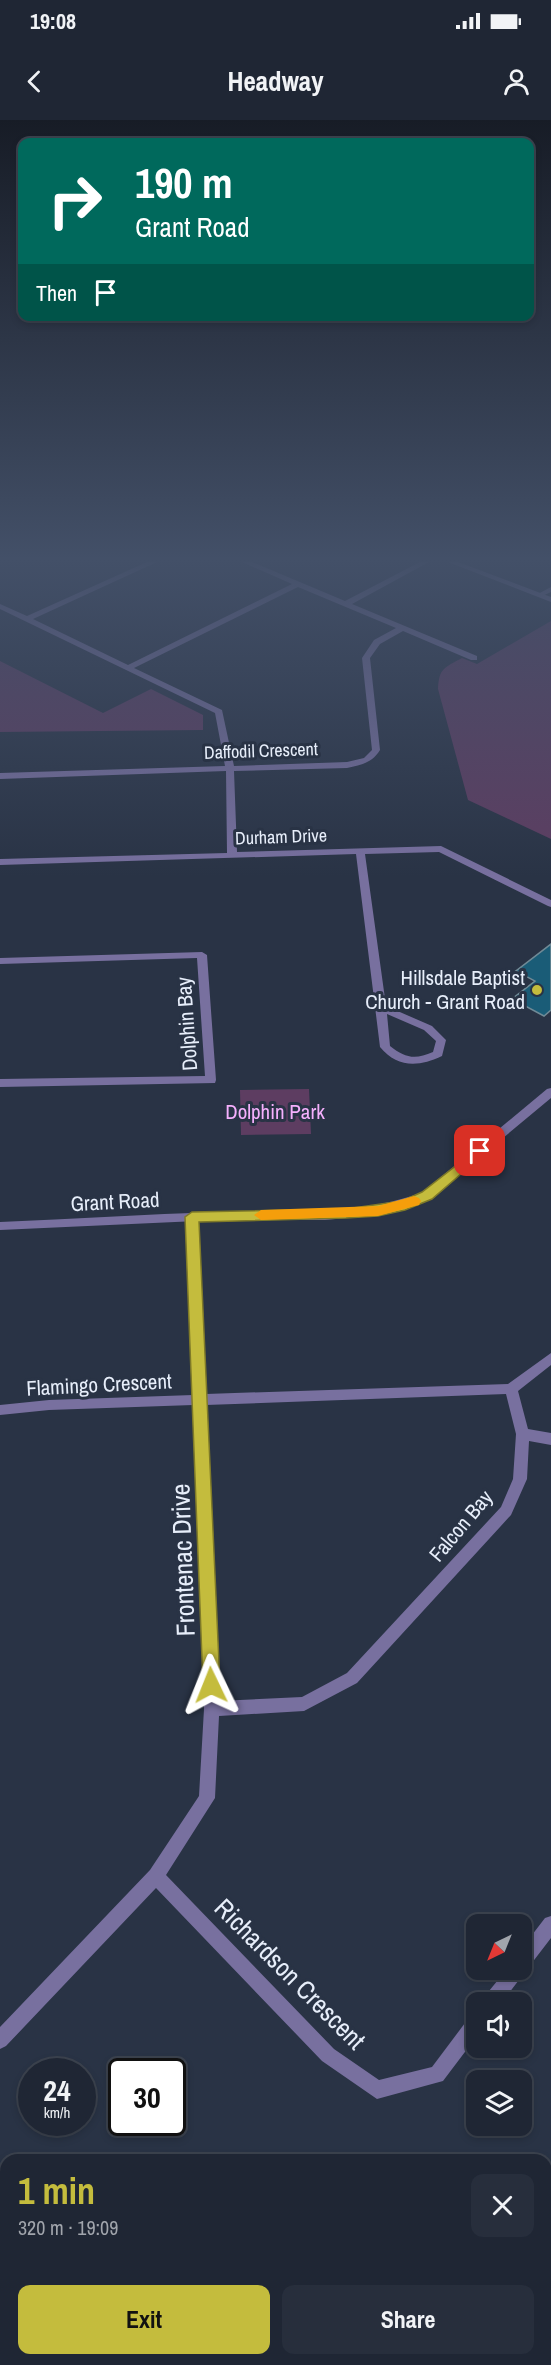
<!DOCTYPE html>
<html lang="en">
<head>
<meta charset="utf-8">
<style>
  :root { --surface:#1f2634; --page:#272e3c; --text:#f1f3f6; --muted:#a1a5ac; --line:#3c434f; --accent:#c4bc3d }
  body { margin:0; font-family:"Archivo Narrow",sans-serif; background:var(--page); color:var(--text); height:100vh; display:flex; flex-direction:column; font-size:22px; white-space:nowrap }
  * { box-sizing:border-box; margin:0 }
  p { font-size:20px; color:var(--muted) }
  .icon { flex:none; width:33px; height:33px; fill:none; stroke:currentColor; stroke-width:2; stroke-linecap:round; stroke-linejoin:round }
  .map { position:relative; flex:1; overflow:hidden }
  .sheet { position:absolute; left:0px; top:2034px; width:552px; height:212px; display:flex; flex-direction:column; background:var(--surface); border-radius:18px 18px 0 0; box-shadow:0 3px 9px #0003,0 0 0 2px var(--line) }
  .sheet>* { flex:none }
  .hud { position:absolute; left:18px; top:18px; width:516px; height:183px; border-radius:12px; box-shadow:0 3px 9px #0003,0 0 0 2px var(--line); background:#00695c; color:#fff; overflow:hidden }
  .needle { width:39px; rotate:223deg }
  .controls { position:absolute; left:466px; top:1794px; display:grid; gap:12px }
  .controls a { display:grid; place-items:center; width:66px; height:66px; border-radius:12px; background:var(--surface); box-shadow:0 3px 9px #0003,0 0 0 2px var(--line); font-size:30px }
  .speed { position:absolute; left:18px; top:1938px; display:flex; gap:12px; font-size:30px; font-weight:700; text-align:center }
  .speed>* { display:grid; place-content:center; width:78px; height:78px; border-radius:50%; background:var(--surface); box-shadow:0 3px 9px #0003,0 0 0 2px var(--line); line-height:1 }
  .speed small { font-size:15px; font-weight:400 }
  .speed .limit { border:3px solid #111; border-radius:9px; background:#fff; color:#111 }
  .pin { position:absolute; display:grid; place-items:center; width:51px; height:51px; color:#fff; margin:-26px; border-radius:12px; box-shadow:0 3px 9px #0006 }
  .me { position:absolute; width:66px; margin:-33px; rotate:358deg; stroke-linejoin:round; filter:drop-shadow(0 0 4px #0008) }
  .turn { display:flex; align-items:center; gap:21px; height:126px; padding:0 18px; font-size:27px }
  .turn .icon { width:78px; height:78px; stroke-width:2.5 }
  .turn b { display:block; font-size:42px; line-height:51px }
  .then { display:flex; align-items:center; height:57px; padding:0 18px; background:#0003; gap:12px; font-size:22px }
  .round { display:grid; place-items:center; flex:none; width:63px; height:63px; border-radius:12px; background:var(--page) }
  .headline { display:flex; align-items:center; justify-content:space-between; height:102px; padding:0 18px }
  h1 { font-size:36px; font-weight:700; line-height:45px; color:var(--accent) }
  .button { display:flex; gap:12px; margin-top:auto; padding:12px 18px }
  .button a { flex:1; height:69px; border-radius:12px; background:var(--accent); color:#111; font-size:24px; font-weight:700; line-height:69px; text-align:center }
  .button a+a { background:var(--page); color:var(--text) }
  .status { display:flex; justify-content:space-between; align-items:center; height:42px; padding:0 30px; background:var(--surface); direction:ltr }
  .status svg { height:16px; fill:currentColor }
  header { display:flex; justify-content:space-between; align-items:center; height:78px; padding:0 18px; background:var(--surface); font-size:27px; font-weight:700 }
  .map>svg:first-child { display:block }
</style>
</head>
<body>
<div class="status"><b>19:08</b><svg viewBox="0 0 49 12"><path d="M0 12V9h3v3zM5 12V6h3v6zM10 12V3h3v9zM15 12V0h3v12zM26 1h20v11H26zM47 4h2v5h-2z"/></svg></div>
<header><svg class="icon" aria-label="back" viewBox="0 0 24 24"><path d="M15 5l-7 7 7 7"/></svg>Headway<svg class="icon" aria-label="person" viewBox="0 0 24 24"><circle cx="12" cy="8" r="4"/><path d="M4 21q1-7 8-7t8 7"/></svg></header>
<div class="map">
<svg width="551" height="2245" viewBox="0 0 551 2245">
  <rect width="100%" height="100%" fill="#293345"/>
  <g fill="#5d3d61">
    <path d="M 551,501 L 551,719 L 468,680 L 438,569 C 439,548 444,548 462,538 L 477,544 Z"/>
    <polygon points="0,541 103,593 151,569 203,595 203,610 0,612"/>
    <polygon points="309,969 311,1014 241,1015 240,970"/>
  </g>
  <polygon fill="#1a5c77" stroke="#708a96" stroke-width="1.5" points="551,824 551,890 544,896 512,879 535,861 516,851"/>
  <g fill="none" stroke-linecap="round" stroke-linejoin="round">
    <g fill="#78709f" fill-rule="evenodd">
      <path d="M 147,442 L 157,442 L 33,499 L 128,545 L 292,464 L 242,442 L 252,442 L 345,481 L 420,442 L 429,442 L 352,484 L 477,536 L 477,540 L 471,540 L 403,511 L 380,524 L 370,538 L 380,630 C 372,643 361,645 347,648 L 234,651 L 237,732 L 441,726 L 551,780 L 551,787 L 548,786 L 439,732 L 365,734 L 386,886 L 432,906 L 446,920 L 442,936 C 419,947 397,948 380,927 L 356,734 L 0,745 L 0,739 L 227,733 L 226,651 L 0,659 L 0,653 L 225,646 L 215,593 L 0,489 L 0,484 L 27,496 ZM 298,467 L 396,508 L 374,520 L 362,538 L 372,630 L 364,638 L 347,642 L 234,646 L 222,590 L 134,548 ZM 387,894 L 424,910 L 436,921 L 433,932 C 415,940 405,938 390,926 Z"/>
      <polygon points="551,467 551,472 540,477 536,475"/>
      <polygon points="202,832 207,835 216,960 215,963 0,967 0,959 205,956 197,838 0,844 0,838"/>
      <path d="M 192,1093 L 198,1097 L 206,1274 L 508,1264 L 551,1233 L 551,1245 L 518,1271 L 528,1309 L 551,1313 L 551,1325 L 529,1321 L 527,1359 L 511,1395 L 357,1563 L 304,1591 L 219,1596 L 215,1678 L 166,1755 L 334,1929 L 379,1960 L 432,1947 L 471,1895 L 477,1892 L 477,1916 L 443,1961 L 377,1979 L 322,1941 L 156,1768 L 6,1926 L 0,1929 L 0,1907 L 150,1750 L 199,1676 L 204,1589 L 193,1285 L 49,1290 L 0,1295 L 0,1285 L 49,1280 L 193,1275 L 186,1097 ZM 506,1274 L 516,1314 L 513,1359 L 501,1387 L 347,1553 L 302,1577 L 219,1581 L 206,1285 Z"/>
      <polygon points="551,1796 551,1818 528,1848 524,1850 522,1856 502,1882 482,1882 485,1876 506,1850 522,1850 522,1828 545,1798"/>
      <polygon points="0,2095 6,2098 6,2122 0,2119"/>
      <polygon points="92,2240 114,2240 116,2245 94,2245"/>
    </g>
    <g fill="#78709f" fill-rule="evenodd">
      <polygon points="448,442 458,442 551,477 551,482"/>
      <path d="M 551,968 L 551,978 L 431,1078 L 407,1087 L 378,1095 L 325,1100 L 219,1100 L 0,1110 L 0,1102 C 73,1099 146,1094 219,1092 C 289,1090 357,1097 423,1072 L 547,969 Z"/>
    </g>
  </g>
  <linearGradient id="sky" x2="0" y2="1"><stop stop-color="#171c26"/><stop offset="0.58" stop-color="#435068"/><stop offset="1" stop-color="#435068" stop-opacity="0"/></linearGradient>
  <rect width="551" height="757" fill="url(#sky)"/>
  <polygon fill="#c4bc3d" stroke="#7f7a28" stroke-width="1.5" points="480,1027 486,1031 484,1034 432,1079 405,1090 378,1096 346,1098 199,1102 220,1565 217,1571 211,1573 205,1571 203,1565 185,1097 192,1092 346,1089 402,1081 422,1072"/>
  <polygon fill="#f59e0b" points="414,1076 419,1078 421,1081 419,1085 378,1096 261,1100 254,1095 261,1090 378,1086"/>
  <circle fill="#c4bc3d" stroke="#293345" stroke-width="2" cx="537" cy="870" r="6"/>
  <g text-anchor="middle" stroke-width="6" stroke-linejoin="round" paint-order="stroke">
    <g font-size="18" fill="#e7eefa" stroke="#293345">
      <text transform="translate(261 631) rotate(-2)" y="6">Daffodil Crescent</text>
      <text transform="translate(281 717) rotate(-2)" y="6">Durham Drive</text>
    </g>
    <g font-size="21" fill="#e7eefa" stroke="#293345" text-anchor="end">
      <text x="525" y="865">Hillsdale Baptist<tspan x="525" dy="24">Church - Grant Road</tspan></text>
    </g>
    <g font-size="21" fill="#e7eefa" stroke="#293345">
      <text transform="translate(187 904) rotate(-94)" y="7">Dolphin Bay</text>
      <text transform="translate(115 1082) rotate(-3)" y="7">Grant Road</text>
      <text transform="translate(99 1265) rotate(-3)" y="7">Flamingo Crescent</text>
      <text transform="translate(461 1406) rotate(-50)" y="7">Falcon Bay</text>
    </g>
    <g font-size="21" fill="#f5b0fd" stroke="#293345">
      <text x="275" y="999">Dolphin Park</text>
    </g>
    <g font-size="26" fill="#e7eefa" stroke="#293345">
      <text transform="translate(183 1440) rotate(-92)" y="9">Frontenac Drive</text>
      <text transform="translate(290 1854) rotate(45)" y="9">Richardson Crescent</text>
    </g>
  </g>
</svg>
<div class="controls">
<a><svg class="needle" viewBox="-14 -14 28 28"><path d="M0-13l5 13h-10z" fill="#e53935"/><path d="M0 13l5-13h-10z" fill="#a1a5ac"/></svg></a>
<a><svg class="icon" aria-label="sound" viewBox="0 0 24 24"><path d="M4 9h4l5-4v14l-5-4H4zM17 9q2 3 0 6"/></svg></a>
<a><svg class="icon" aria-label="layers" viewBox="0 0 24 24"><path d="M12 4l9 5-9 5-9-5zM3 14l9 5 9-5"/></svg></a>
</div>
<div class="speed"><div>24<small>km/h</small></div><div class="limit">30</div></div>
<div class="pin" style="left:480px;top:1031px;background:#d93025"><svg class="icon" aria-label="arrive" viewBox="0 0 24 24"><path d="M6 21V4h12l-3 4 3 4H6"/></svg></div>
<svg class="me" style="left:211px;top:1565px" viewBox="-20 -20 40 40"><path d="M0-17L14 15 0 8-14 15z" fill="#c4bc3d" stroke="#fff" stroke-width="4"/></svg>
<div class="hud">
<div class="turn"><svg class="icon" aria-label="right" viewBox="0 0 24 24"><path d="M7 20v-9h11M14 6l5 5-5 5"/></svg><div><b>190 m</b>Grant Road</div></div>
<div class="then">Then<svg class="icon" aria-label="arrive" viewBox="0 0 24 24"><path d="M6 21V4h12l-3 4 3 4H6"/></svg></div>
</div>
<section class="sheet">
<div class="headline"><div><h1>1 min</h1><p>320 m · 19:09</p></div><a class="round"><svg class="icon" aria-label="close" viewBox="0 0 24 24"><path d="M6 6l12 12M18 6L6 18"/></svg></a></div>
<div class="button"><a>Exit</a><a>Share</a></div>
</section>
</div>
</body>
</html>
